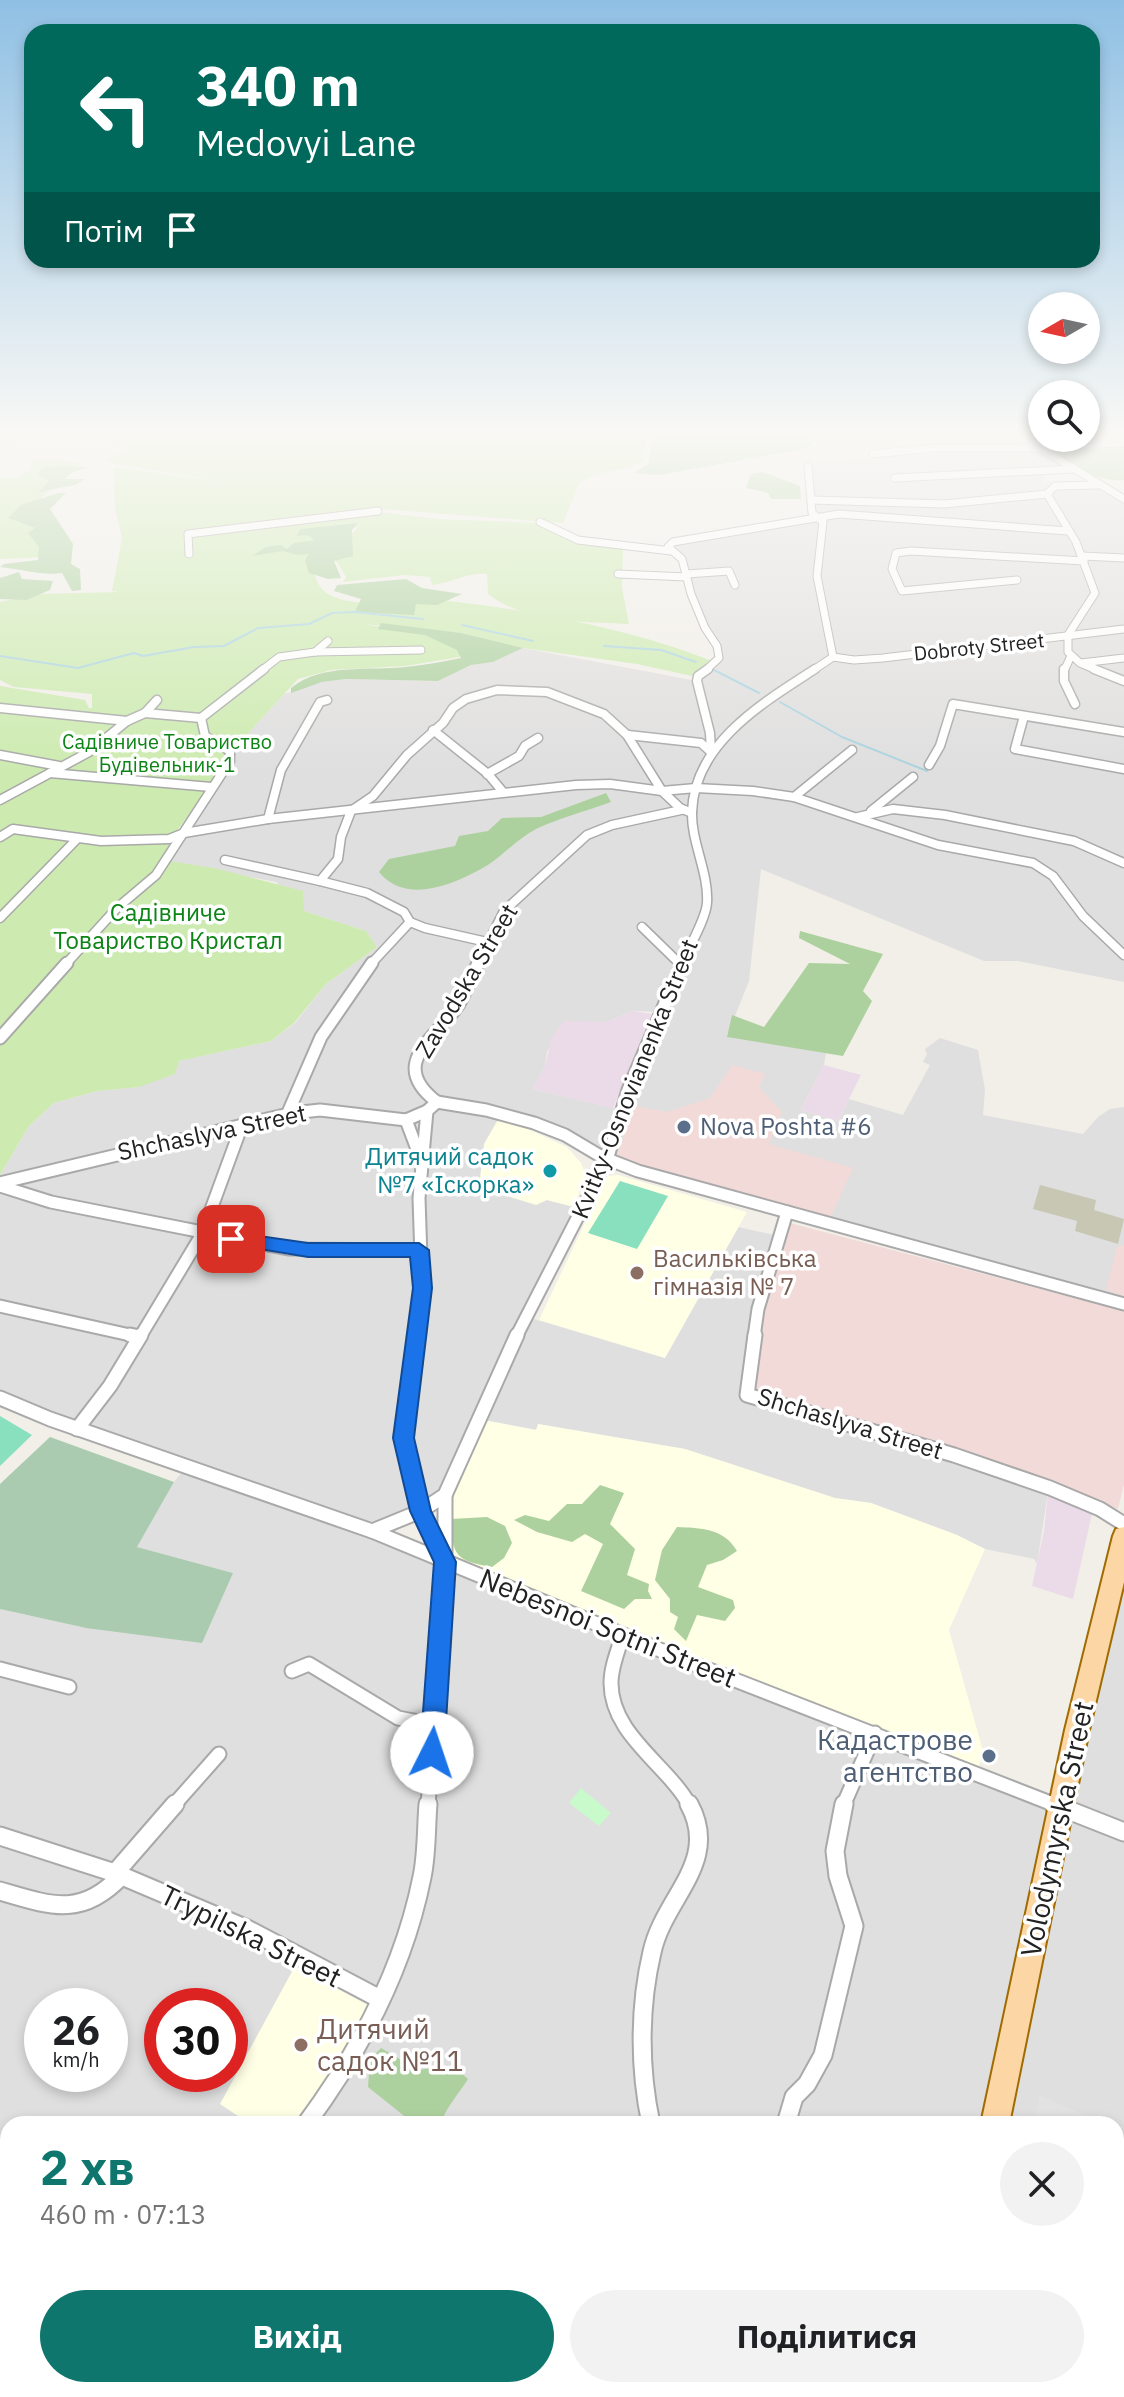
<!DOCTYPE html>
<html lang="uk">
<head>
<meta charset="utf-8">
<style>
  :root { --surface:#fff; --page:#f2f2f2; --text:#202124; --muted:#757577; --accent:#0f766e }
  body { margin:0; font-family:"IBM Plex Sans",sans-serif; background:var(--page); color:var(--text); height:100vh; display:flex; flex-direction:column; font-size:30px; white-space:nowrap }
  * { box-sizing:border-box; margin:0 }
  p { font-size:26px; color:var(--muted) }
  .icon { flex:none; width:44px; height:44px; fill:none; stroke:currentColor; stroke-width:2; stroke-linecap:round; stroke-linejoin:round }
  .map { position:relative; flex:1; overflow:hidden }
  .details { position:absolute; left:0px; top:2116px; width:1124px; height:282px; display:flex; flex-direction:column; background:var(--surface); border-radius:24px 24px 0 0; box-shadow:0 4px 12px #0003 }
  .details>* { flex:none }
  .guide { position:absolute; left:24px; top:24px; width:1076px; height:244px; border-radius:24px; box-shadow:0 4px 12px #0003; background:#00695c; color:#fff; overflow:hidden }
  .needle { width:52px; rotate:261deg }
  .tools { position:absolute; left:1028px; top:292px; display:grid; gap:16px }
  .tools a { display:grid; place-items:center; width:72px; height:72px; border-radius:50%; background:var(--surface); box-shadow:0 4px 12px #0003; font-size:40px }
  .speed { position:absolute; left:24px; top:1988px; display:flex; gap:16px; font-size:40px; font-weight:700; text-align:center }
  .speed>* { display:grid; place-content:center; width:104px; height:104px; border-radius:50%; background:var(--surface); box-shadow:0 4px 12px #0003; line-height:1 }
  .speed small { font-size:20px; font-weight:400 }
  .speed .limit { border:12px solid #d22; background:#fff; color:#111 }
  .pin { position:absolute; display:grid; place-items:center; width:68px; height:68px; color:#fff; margin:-34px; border-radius:16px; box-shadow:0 4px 12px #0006 }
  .me { position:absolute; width:88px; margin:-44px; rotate:4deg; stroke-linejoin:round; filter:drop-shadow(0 0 6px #0008) }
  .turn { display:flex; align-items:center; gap:28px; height:168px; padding:0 40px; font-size:36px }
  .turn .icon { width:104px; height:104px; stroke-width:2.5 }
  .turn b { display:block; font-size:56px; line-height:68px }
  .then { display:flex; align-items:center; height:76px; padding:0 40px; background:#0003; gap:16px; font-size:30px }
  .round { display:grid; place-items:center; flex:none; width:84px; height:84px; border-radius:42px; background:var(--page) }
  .head { display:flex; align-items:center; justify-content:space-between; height:136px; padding:0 40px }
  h1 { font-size:48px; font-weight:700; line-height:60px; color:var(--accent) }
  .cta { display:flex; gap:16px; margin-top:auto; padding:16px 40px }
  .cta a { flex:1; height:92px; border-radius:48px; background:var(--accent); color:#fff; font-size:32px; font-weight:700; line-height:92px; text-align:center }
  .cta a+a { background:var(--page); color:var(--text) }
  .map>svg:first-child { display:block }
</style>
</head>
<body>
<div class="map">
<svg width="1124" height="2397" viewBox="0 0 1124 2397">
  <rect width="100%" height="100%" fill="#f2efe9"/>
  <path fill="#e0dfdf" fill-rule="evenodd" d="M 1035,448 L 1073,471 L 1040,473 L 1055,486 L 1101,484 L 1124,499 L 1124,982 L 1018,961 L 984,961 L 761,869 L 749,981 L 727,1036 L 826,1053 L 824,1065 L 801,1110 L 838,1121 L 849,1099 L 903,1115 L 930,1065 L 923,1062 L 927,1054 L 925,1049 L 940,1038 L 978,1050 L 985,1090 L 983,1115 L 1083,1134 L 1098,1117 L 1110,1109 L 1124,1107 L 1124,1304 L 638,1171 L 533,1122 L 479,1187 L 506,1196 L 547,1200 L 583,1209 L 527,1317 L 665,1358 L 738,1227 L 779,1236 L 747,1395 L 1048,1492 L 1037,1564 L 1034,1559 L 985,1549 L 957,1535 L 871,1503 L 835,1498 L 685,1449 L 538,1424 L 537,1430 L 478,1419 L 445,1495 L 373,1531 L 1060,1809 L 1124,1536 L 1124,2356 L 1116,2397 L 0,2397 L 0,1609 L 86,1628 L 233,1573 L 137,1547 L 174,1482 L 187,1466 L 0,1398 L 0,1175 L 29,1126 L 54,1103 L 97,1091 L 139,1087 L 178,1061 L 271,1041 L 295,1023 L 326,984 L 377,947 L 366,931 L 304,911 L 276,882 L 165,861 L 241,741 L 284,694 L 322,682 L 346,679 L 438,681 L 471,665 L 493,662 L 523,648 L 697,681 L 719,658 L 682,559 L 671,551 L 673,542 L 816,517 L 808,471 L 817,461 ZM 633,1011 L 660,1012 L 622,1110 L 533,1089 L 545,1066 L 547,1052 L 564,1022 L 607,1022 ZM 42,2006 L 110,2006 L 110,2074 L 42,2074 ZM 162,2006 L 230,2006 L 230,2074 L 162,2074 ZM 8,2124 L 1116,2124 L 1116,2390 L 8,2390 Z"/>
  <g fill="#f2dad9">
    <polygon points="732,1065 765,1074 759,1087 782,1112 769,1144 853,1168 828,1223 614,1163 635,1106 667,1112 710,1098"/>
    <polygon points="786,1222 1124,1311 1124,1484 1118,1509 945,1447 753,1388 760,1313"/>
    <polygon points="1124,1245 1124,1296 1106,1290 1117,1247"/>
  </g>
  <g fill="#ebdbe8">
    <polygon points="633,1011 652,1014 613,1108 533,1089 545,1066 552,1037 564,1021 607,1022"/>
    <polygon points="824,1065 861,1075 838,1121 801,1110"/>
    <polygon points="1048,1492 1093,1509 1073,1599 1032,1586 1044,1531"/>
  </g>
  <g fill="#ffffe5">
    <polygon points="500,1116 567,1147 581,1163 586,1175 574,1207 547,1200 536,1205 479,1187 484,1144"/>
    <polygon points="618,1175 747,1212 665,1358 539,1320 607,1176"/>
    <polygon points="478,1419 536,1430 538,1424 685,1449 835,1498 871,1503 957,1535 985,1549 949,1630 983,1751 977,1775 445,1562 443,1512"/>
    <polygon points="295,1966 372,2007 300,2124 250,2124 220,2104"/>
  </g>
  <polygon fill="#c7c7b4" points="1040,1185 1096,1200 1094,1210 1124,1219 1118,1244 1075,1231 1077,1221 1033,1209"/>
  <polygon fill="#eef0d5" points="0,436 123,436 99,454 22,445 0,441"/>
  <g fill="#cdebb0">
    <path d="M 137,436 L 647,436 L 643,461 C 624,472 600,470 580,482 L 563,523 L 381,509 L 379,512 L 436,519 L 539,523 L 561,533 L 623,547 L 622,588 L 629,624 C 584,622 525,623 488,594 L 487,574 C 468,572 451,583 432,585 L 430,577 L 405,575 L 343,582 L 346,577 L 335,559 L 348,558 C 343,541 348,539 358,527 L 323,531 C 315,552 305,583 332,596 C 361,610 415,598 448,601 C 531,610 636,630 712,661 L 692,676 L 637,664 L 523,648 L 461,633 L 363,624 L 458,639 L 465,656 L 406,666 L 331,670 L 298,679 L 241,741 L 233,758 L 172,837 L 162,860 L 214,868 L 303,891 L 304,911 L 366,931 L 377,947 L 326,984 L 294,1023 L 271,1041 L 179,1061 L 175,1074 L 139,1087 L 97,1091 L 54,1103 L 29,1126 L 0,1175 L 0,686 L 85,700 L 89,708 L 92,708 L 92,694 L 14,687 L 0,680 L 0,602 L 37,594 L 118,592 L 112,591 L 122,538 L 115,508 L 114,467 L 243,485 L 114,464 L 105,459 L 123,451 Z"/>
    <polygon points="44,459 83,463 58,476 55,485 39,500 45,557 0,559 0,477 15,478 31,470 32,461"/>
  </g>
  <g fill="#add19e">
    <polygon points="653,436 815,436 810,446 804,449 659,475 635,473 648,464"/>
    <path d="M 1124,446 L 1124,480 C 1096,483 1073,463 1049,450 Z"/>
    <polygon points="61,466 89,467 71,473 65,479 85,479 75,485 39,492 49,481 37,474 43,468"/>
    <polygon points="763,472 800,486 801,499 771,499 768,493 746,488 751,474"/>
    <path d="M 58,493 L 66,493 L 50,509 L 73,544 L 71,564 L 80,569 L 81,590 L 72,591 L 62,573 C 45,576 19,569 0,567 L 4,564 L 38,560 L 39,547 L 28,533 L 35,528 L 8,518 L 21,505 Z"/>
    <polygon points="358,523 352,530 353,556 334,561 341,578 328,579 309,573 305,560 309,554 297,555 283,551 252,556 266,547 281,545 287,549 294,543 315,540 308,535 297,536 300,529"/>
    <polygon points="19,572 22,579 53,581 50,590 26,600 0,599 0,578"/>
    <polygon points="406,579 422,588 462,594 437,605 416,604 414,615 355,612 361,599 334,591 337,585"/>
    <path d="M 381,623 L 461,633 L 523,648 L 493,662 L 471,665 L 438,681 L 346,679 L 322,682 L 291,693 L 291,688 C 322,663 368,671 406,667 C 424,665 443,662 461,658 L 457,650 L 425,635 L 378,629 Z"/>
    <path d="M 606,793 L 611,802 C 587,811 559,818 536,829 C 515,840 500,859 481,869 C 450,886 405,904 379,872 L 389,859 L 455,846 L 459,836 L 488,831 L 502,818 L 541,817 Z"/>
    <polygon points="800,931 883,954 863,991 872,1001 843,1056 727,1037 732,1015 764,1027 809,963 850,964 799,938"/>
    <polygon points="600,1485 624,1493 610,1524 635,1549 627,1575 649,1584 648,1591 652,1599 635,1599 624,1609 581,1591 603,1544 585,1534 572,1542 537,1532 514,1520 525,1515 549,1521 567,1504 582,1504"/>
    <path d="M 487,1517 L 505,1526 L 512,1543 L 504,1558 L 492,1567 C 455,1561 452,1555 451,1519 Z"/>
    <path d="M 677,1527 C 700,1528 724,1528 737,1551 L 723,1560 L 707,1565 L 698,1587 L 733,1600 L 735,1608 L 725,1621 L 697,1615 L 686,1641 L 674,1629 L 678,1617 L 670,1612 L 670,1599 L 655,1580 L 662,1550 Z"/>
    <path d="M 381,2048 L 418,2070 L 452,2065 L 468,2079 C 459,2094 445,2108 441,2124 L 409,2124 L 408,2119 L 368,2087 L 370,2059 Z"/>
  </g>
  <polygon fill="#aacbaf" points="50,1437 174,1482 137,1547 233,1573 202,1643 86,1628 0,1609 0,1484"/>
  <polygon fill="#c8facc" points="581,1788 611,1813 599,1826 569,1803"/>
  <g fill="#88e0be">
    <polygon points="620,1181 668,1196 637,1249 588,1233"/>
    <polygon points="0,1416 32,1435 0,1466"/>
  </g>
  <polygon fill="#e2e2e2" points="1040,2095 1104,2124 1033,2124"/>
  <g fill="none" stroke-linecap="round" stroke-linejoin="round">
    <g stroke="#aad3df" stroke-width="2">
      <polyline points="462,625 533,641"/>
      <polyline points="604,646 661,650 696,662"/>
      <polyline points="0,656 78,668 134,653 143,656 194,647 224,646 258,628 309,624 332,613 355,612 423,619"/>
      <polyline points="714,670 759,693"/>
      <polyline points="780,702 842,737 927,771"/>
    </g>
    <g stroke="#a9a9a9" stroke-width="9">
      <g id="street-far4">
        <polyline points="1021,436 1124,499"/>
        <polyline points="873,454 934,448 1038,448"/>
        <polyline points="808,466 812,513 823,522 817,576 833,657 812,671"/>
        <polyline points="895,478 1074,469"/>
        <polyline points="1047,494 1076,542 1095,593 1068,635 1068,652 1080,663 1099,671"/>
        <polyline points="1047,494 1055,486 1098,485"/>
        <polyline points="811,500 944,504 1047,494"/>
        <polyline points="540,522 578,540 671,551"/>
        <polyline points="189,554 188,534 378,511"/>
        <polyline points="1082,556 1124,558"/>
        <polyline points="618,574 687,577"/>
        <polyline points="687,574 729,571 735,585"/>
        <polyline points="1017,580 902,591 892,569 896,553 911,551 1084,561"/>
        <polyline points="315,652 328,641"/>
        <polyline points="833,657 854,660 883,658 1124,629"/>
        <polyline points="1081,663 1124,658"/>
        <polyline points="261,671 279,657 315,652 421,650"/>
        <polyline points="705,671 719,658 717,646 705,628 691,594 682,559 668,547 673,542 839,514 1068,531"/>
        <polyline points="1064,671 1070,658"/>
      </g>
    </g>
    <g stroke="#a9a9a9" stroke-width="11">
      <g id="street-far3">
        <polyline points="708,669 698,676 697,681 710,733 711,752"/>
        <polyline points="1064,669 1064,681 1075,704"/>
        <polyline points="1094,669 1124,681"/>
        <polyline points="0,708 127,721"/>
        <polyline points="145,713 201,718"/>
        <polyline points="1024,716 1015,749 1124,769"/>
        <polyline points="433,730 488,774 503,792"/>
        <polyline points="628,735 701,743 711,752"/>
        <polyline points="0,755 59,766"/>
        <polyline points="929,765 940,746 953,704 1124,732"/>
        <polyline points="50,773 211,787"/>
        <polyline points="487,774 519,756 525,746 538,738"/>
        <polyline points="794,797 852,750"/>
        <polyline points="0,800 89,752 127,721 145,713 157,700"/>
        <polyline points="871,811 913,777"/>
        <polyline points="858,817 893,809 945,815 1074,841 1124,863"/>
        <polyline points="268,819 281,770 320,702 327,700"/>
        <polyline points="0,837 13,829 101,841 169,839 184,833 268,819 576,785 610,784 662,791 696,788 753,791 794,797 938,845 1033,863 1053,876 1083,916 1124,955"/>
        <polyline points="225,860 320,881 338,859 341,837 351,811 373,796 407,755 443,723 453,708 466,699 497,690 547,692 604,714 627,735 662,791 680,808 692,813"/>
        <polyline points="320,881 367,893 404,912 410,922 425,928 487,942"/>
        <polyline points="0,918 78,838"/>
        <polyline points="642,927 681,965"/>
        <polyline points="65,965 117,908 156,875 230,761 230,751 205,736 201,718 264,669"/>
        <polyline points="370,965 410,922"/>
        <polyline points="477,965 504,911 587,835 612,825 681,810"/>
        <path d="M 681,965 C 688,949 706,919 707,903 C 709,873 691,842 692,812 C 694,743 764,702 815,669"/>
      </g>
    </g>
    <g stroke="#a9a9a9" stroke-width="15">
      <g id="street-far2">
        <polyline points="0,1038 67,963"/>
        <path d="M 437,1102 C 386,1063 437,1038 459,1004 C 466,991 472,977 478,963"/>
        <polyline points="287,1115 321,1037 372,963"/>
        <polyline points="406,1120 420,1157"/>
        <polyline points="0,1183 293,1113 320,1110 406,1120 427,1111 437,1102 486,1110 534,1123 565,1135 602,1157 638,1171 1124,1304"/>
        <polyline points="0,1186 51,1202 288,1249 419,1250"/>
        <polyline points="0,1306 139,1337"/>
        <polyline points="140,1337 202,1234 242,1125"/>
        <polyline points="416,1337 422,1288 419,1198 427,1111"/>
        <polyline points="516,1337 607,1160 628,1090 682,963"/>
        <polyline points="754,1337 758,1309 787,1212"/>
      </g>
    </g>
    <g stroke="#a9a9a9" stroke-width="17">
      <g id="street-far1">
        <polyline points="130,1335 139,1337"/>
        <polyline points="416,1335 404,1438 421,1511 445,1562 428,1806"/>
        <polyline points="755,1335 747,1395 954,1455 1050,1488 1100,1509 1124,1524"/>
        <polyline points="0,1398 50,1419 372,1531 694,1664 1058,1806"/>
        <polyline points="77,1429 110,1386 141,1335"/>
        <polyline points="445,1495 445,1554"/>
        <polyline points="372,1531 421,1511 445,1495 517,1335"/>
        <path d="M 623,1635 C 618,1650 611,1667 611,1683 C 611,1735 668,1765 690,1806"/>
        <polyline points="0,1669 69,1687"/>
        <polyline points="292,1671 309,1664 398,1718 434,1725"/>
        <polyline points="173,1806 219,1754"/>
        <polyline points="843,1806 875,1733"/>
      </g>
    </g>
    <g stroke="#a9a9a9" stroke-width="21">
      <g id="street">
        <polyline points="1053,1804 1124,1832"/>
        <polyline points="0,1836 115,1873 247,1929 380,1999"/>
        <polyline points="115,1873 175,1804"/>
        <path d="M 0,1891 C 51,1906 82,1918 122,1875"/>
        <path d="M 306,2124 C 360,2051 404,1967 422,1877 C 427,1854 426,1828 428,1804"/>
        <path d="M 651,2124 C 639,2068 639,2007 652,1952 C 664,1897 721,1862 689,1804"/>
        <polyline points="786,2124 794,2097 807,2084 823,2055 854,1926 838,1876 835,1851 844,1804"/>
        <polyline points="0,2275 8,2282"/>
        <polyline points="530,2390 543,2397"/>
        <polyline points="587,2390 620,2397"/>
        <polyline points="732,2390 736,2397"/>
        <polyline points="113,2397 117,2390"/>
        <polyline points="322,2397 327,2390"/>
        <polyline points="572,2397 583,2390"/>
      </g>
    </g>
    <g stroke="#a06b00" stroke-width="4">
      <g id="primary">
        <polygon points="1124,1527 1124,1582 1089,1730 1009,2124 981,2124 1065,1730 1113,1536 1116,1529"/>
        <polygon points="921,2390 951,2390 950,2397 918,2397"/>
      </g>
    </g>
    <use href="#street-far4" stroke="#fff" stroke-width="7"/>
    <use href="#street-far3" stroke="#fff" stroke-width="8"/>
    <use href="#street-far2" stroke="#fff" stroke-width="11"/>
    <use href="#street-far1" stroke="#fff" stroke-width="13"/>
    <use href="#street" stroke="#fff" stroke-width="17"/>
    <use href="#primary" fill="#fcd6a4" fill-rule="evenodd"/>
  </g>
  <linearGradient id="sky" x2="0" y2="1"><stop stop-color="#8fc0e4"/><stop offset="0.56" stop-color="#f9f8f5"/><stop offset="1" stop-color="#f9f8f5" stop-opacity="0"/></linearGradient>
  <rect width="1124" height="772" fill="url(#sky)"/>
  <polygon fill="#1a73e8" stroke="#114b97" stroke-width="2" points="231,1232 308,1243 419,1243 429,1250 432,1288 414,1438 431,1511 456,1562 444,1753 441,1761 432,1764 423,1761 420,1753 434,1562 410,1511 393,1438 413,1288 410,1257 308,1257 224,1243 221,1239 224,1234"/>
  <g fill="#5c6f8a" stroke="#fff" stroke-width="3">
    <circle cx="684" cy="1127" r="8"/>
    <circle cx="989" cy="1756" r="8"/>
  </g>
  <circle fill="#0f9aa8" stroke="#fff" stroke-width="3" cx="550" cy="1171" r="8"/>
  <g fill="#8d6e63" stroke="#fff" stroke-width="3">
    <circle cx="637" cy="1273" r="8"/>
    <circle cx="301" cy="2045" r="8"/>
  </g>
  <g text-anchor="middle" stroke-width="7" stroke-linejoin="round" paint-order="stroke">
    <g font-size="20" fill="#222" stroke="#fff">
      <text transform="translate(979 647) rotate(-6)" y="7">Dobroty Street</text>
    </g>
    <g font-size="20" fill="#0c8416" stroke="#fff">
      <text x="167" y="749">Садівниче Товариство<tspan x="167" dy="23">Будівельник-1</tspan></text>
    </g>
    <g font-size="24" fill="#0c8416" stroke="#fff">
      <text x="168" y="921">Садівниче<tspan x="168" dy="28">Товариство Кристал</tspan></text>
    </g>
    <g font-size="24" fill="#222" stroke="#fff">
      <text transform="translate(467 981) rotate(-59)" y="8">Zavodska Street</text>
      <text transform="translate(635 1079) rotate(-68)" y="8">Kvitky-Osnovianenka Street</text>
      <text transform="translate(212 1133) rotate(-12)" y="8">Shchaslyva Street</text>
      <text transform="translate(850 1424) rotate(17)" y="8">Shchaslyva Street</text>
    </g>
    <g font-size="24" fill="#4e5e75" stroke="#fff" text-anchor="start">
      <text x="700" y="1135">Nova Poshta #6</text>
    </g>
    <g font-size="24" fill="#0d838f" stroke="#fff" text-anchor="end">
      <text x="534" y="1165">Дитячий садок<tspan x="534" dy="28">№7 «Іскорка»</tspan></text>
    </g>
    <g font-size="24" fill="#785e54" stroke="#fff" text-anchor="start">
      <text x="653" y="1267">Васильківська<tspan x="653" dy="28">гімназія № 7</tspan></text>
    </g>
    <g font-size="28" fill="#222" stroke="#fff">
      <text transform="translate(608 1628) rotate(22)" y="10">Nebesnoi Sotni Street</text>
      <text transform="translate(1057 1829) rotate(-78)" y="10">Volodymyrska Street</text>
      <text transform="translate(251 1936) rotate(26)" y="10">Trypilska Street</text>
    </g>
    <g font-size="28" fill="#4e5e75" stroke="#fff" text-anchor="end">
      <text x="973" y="1750">Кадастрове<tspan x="973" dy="32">агентство</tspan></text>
    </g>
    <g font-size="28" fill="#785e54" stroke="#fff" text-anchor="start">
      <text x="317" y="2039">Дитячий<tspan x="317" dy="32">садок №11</tspan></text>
    </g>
  </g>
</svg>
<div class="tools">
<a><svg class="needle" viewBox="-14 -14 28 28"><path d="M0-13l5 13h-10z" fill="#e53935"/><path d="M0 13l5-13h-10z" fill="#757577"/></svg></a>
<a><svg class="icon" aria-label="search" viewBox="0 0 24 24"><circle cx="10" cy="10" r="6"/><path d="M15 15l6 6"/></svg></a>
</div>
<div class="speed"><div>26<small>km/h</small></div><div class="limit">30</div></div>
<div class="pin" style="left:231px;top:1239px;background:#d93025"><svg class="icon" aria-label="arrive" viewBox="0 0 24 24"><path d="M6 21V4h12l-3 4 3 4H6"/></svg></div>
<svg class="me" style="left:432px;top:1753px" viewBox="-20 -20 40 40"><circle r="19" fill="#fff"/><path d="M0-13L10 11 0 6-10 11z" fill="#1a73e8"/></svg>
<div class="guide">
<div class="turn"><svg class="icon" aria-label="left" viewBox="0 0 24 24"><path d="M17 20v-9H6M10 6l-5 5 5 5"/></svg><div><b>340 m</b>Medovyi Lane</div></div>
<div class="then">Потім<svg class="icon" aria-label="arrive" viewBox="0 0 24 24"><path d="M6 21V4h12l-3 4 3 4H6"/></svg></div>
</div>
<section class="details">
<div class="head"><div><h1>2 хв</h1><p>460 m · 07:13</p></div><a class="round"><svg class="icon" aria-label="close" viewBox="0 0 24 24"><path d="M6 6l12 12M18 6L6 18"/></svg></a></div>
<div class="cta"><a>Вихід</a><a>Поділитися</a></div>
</section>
</div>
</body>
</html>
